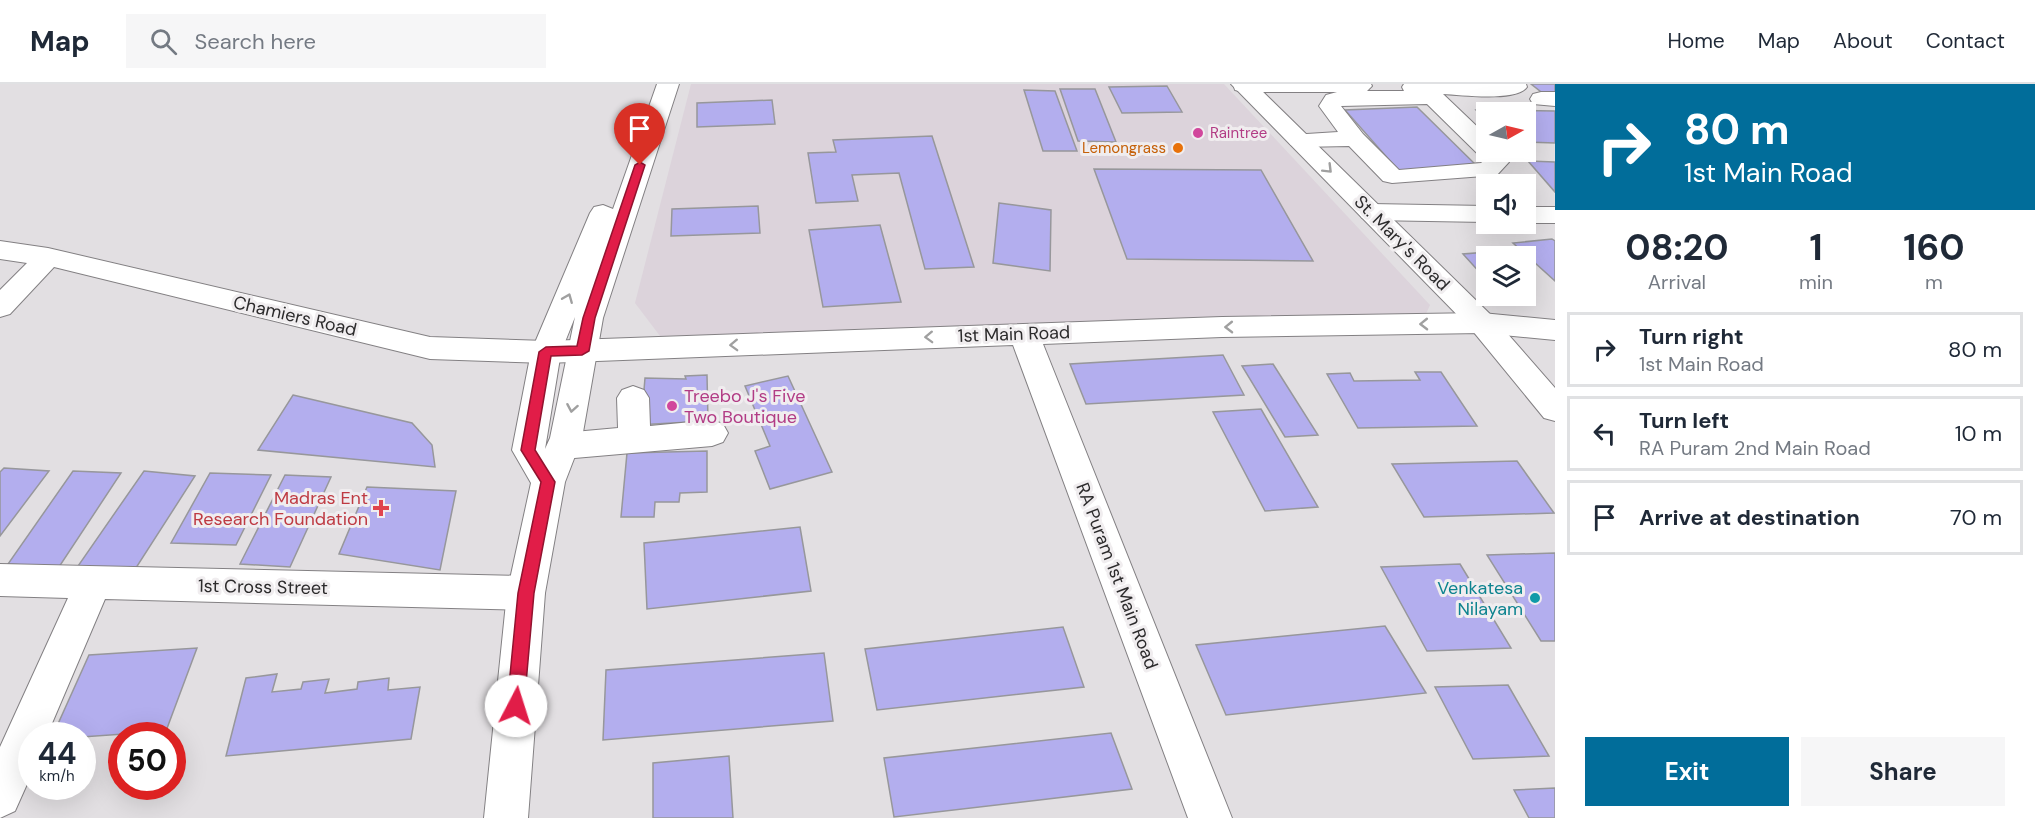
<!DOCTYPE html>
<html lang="en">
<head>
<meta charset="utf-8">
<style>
  :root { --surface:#fff; --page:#f6f6f7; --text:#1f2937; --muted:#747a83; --line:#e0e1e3; --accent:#016d9a }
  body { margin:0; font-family:"DM Sans",sans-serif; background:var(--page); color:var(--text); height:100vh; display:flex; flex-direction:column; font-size:22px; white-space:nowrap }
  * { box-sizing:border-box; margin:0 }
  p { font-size:20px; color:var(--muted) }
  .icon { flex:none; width:33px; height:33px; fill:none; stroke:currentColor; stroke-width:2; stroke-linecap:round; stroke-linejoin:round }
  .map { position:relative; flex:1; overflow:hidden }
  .side { display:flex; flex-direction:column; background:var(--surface); width:480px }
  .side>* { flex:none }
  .guide { background:#016d9a; color:#fff; overflow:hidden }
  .needle { width:39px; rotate:82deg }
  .tools { position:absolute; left:1476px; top:18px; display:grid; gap:12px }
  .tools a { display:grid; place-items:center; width:60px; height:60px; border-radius:0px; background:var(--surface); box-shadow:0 6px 24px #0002; font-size:30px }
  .speed { position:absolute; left:18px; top:638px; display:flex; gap:12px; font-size:30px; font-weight:700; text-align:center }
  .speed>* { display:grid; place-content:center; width:78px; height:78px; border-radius:50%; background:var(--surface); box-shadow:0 6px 24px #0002; line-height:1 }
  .speed small { font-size:15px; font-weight:400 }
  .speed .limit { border:9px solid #d22; background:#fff; color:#111 }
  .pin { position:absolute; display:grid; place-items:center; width:51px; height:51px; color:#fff; margin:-62px -26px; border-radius:50% 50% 50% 0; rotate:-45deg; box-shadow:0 0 6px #0007 }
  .pin .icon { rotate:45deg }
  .me { position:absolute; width:66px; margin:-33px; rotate:5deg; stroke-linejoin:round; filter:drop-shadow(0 0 4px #0008) }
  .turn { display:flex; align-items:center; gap:21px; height:126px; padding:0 30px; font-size:27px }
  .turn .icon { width:78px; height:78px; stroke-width:2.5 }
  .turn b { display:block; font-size:42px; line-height:51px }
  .eta { display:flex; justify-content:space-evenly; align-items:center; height:102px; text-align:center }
  .eta b { font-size:36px; font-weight:700; line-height:42px }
  .cta { display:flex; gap:12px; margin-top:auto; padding:12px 30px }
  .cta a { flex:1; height:69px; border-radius:0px; background:var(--accent); color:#fff; font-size:24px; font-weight:700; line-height:69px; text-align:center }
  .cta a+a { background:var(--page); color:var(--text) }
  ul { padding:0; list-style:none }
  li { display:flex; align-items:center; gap:18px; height:75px; margin:0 12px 9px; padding:0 18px; border:3px solid var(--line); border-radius:0px }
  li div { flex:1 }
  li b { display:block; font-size:22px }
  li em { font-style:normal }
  header { display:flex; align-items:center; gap:36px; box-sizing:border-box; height:84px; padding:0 30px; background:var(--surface); border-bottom:2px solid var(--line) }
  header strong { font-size:28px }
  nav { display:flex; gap:33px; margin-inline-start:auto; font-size:21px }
  .search { width:420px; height:54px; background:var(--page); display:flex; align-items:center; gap:15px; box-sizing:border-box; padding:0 21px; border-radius:0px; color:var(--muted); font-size:22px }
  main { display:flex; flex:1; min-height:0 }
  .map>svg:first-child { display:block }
</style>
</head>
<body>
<header>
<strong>Map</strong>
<div class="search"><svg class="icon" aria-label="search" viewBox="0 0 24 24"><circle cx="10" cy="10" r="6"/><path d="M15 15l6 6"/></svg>Search here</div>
<nav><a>Home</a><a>Map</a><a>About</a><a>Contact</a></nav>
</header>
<main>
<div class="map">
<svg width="1555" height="734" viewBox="0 0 1555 734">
  <rect width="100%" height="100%" fill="#e2dfe2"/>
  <polygon fill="#dcd3db" points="691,0 1224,0 1430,221 1424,234 660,252 635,219"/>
  <g fill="#b3aeee" stroke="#97979b" stroke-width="1.5">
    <polygon points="1531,0 1555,0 1555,10 1545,11"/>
    <polygon points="1167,2 1182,28 1122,29 1109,3"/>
    <polygon points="1060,5 1095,5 1116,58 1078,57"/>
    <polygon points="1024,6 1055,7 1077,67 1043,67"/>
    <polygon points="772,16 775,40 697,43 697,19"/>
    <polygon points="1417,23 1478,83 1399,87 1345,26"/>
    <polygon points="1476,26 1555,27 1555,59 1526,58 1526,28 1486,28 1486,38"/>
    <polygon points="932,52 974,183 925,185 899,89 852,91 858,117 816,119 808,69 836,68 833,56"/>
    <polygon points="1528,77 1555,78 1555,108"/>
    <polygon points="1094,85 1261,86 1313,177 1127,175"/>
    <polygon points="999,119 1051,126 1050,187 993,179"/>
    <polygon points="758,122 760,149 671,152 672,125"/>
    <polygon points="880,141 901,218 823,223 809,146"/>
    <polygon points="1552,155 1555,157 1555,197 1513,159"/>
    <polygon points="1515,166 1521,172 1486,172 1486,190 1482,191 1463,170"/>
    <polygon points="1223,271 1244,311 1086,320 1070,280"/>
    <polygon points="1273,280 1318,351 1285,353 1242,282"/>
    <polygon points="1415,288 1441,288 1477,342 1358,344 1327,290 1350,289 1354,297 1420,296"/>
    <polygon points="707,291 708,337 636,341 637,306 644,306 645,294 686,295 685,292"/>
    <polygon points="788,292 832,388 770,405 755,367 770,362 745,302"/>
    <polygon points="293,311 412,339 432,361 435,383 258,366"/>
    <polygon points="1261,325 1318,423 1265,427 1213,328"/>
    <polygon points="707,367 707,408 680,409 679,418 655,418 654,433 621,433 627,369"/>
    <polygon points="1517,377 1554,429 1424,433 1392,380"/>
    <polygon points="4,384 49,387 0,452 0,388"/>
    <polygon points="73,387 121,389 59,483 8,480"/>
    <polygon points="144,387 195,392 134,487 78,482"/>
    <polygon points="210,389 271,391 236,461 171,459"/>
    <polygon points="285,391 331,393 290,483 240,480"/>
    <polygon points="367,403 456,407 440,486 339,470"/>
    <polygon points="800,443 811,507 647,525 644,459"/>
    <polygon points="1555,469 1555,557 1541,557 1487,471"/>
    <polygon points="1460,480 1511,564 1427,567 1381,483"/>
    <polygon points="1385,542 1426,609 1226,631 1196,561"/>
    <polygon points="1063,543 1084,603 877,626 865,565"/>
    <polygon points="197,564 166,647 82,653 82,651 53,651 89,571"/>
    <polygon points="824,569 833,637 603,656 606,586"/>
    <polygon points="277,590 272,608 301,605 303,598 329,595 325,609 357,605 358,598 389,594 388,606 420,603 411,655 226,672 246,594"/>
    <polygon points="1508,601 1549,672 1473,675 1435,603"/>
    <polygon points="1111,649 1132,705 894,733 884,674"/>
    <polygon points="729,672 733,734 653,734 653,679"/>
    <polygon points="1555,704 1555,734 1529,734 1514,706"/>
  </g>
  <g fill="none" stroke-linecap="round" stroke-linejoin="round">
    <g stroke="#838083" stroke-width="2">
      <g id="minor">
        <path d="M 1233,0 L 1371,0 L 1372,2 L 1367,7 L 1404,7 L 1402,3 L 1404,0 L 1526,0 L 1527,3 C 1517,18 1461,11 1443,10 L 1486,51 L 1486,68 L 1503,68 L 1509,78 L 1497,91 L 1392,99 L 1383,97 L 1349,62 L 1299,63 L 1291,61 L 1287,56 L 1291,51 L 1338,48 L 1319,22 L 1326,11 L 1337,8 L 1243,8 L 1235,6 ZM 1427,20 L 1484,76 L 1481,79 L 1399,86 L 1363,50 L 1341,22 Z"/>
        <polygon points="1541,8 1555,8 1555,22 1533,20 1530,15 1533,10"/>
        <polygon points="1371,120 1486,122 1486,138 1371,136 1362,134 1358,128 1362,122"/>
        <rect x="1526" y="123" width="29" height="16"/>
        <polygon points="0,157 48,164 430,253 546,257 1222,233 1482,229 1555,236 1555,256 1482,249 1222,253 1043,260 1232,734 1188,734 1013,261 546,279 430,275 54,183 10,230 0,233 0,206 27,179 0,175"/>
        <polygon points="633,302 644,306 649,314 650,342 712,336 723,340 728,349 723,358 712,362 563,375 551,371 547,362 551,353 563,349 618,344 617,314 622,306"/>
        <polygon points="0,480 526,492 539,497 545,509 539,521 526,526 105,515 47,651 32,651 32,689 15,727 0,734 0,663 68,514 0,512"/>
      </g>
    </g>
    <g stroke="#838083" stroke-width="2">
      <g id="major">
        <path d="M 657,0 L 679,0 L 603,234 L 582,354 L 565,398 L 545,509 L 528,734 L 484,734 L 507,509 L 531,399 L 512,366 L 531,268 L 590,129 L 594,123 L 603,121 L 613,125 ZM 575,233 L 550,354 L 545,365 L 561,268 Z"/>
        <polygon points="1231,0 1255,0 1492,232 1555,304 1555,337 1544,334 1472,246"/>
      </g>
    </g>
    <use href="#minor" fill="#fff" fill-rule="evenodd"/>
    <use href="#major" fill="#fff" fill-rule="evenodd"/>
  </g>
  <defs><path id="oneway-chevron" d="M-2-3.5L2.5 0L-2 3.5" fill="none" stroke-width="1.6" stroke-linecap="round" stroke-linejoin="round" transform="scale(1.5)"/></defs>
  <g stroke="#a0a0a0">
    <use href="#oneway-chevron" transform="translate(1328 85) rotate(45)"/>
    <use href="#oneway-chevron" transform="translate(568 214) rotate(-68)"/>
    <use href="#oneway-chevron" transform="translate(1424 240) rotate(179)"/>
    <use href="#oneway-chevron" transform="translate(1229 243) rotate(179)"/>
    <use href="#oneway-chevron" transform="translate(929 253) rotate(178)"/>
    <use href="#oneway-chevron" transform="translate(734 261) rotate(178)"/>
    <use href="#oneway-chevron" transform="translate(572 324) rotate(100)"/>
  </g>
  <polygon fill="#e11d48" stroke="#92132f" stroke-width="1.5" points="640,78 645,81 595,234 589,267 582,271 551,272 535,366 555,398 534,509 524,622 522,627 516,630 510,627 507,622 518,509 541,398 521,366 539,268 546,263 577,262 583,234 635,81"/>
  <g fill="#d1479c" stroke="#f0edef" stroke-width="2">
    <circle cx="1198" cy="49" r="6"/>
    <circle cx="672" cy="322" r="6"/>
  </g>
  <circle fill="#e8710a" stroke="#f0edef" stroke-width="2" cx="1178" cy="64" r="6"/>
  <path fill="#e0444e" stroke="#f0edef" stroke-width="2" d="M378 415h6v6h6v6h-6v6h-6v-6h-6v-6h6z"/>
  <circle fill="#0f9aa8" stroke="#f0edef" stroke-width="2" cx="1535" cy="514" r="6"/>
  <g text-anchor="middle" stroke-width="6" stroke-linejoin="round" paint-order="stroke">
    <g font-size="15" fill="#b23c85" stroke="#f0edef" text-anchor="start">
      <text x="1210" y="54">Raintree</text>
    </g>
    <g font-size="15" fill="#c56008" stroke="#f0edef" text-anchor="end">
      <text x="1166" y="69">Lemongrass</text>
    </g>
    <g font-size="18" fill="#2c2b2c" stroke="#f0edef">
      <text transform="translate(1402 159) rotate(45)" y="6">St. Mary's Road</text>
      <text transform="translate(295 232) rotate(13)" y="6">Chamiers Road</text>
      <text transform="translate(1014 250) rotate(-2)" y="6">1st Main Road</text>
      <text transform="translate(1117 492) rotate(69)" y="6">RA Puram 1st Main Road</text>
      <text transform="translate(263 503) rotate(1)" y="6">1st Cross Street</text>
    </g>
    <g font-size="18" fill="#b23c85" stroke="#f0edef" text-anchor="start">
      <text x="684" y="318">Treebo J's Five<tspan x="684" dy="21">Two Boutique</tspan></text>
    </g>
    <g font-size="18" fill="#be3a42" stroke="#f0edef" text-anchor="end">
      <text x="368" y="420">Madras Ent<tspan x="368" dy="21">Research Foundation</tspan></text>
    </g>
    <g font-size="18" fill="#0d838f" stroke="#f0edef" text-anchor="end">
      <text x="1523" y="510">Venkatesa<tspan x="1523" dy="21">Nilayam</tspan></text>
    </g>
  </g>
</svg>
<div class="tools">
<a><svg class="needle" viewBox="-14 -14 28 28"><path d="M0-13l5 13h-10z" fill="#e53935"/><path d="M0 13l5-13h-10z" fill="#747a83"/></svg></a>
<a><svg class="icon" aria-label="sound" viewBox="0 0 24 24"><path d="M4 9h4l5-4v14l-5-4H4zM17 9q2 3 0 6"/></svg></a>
<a><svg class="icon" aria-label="layers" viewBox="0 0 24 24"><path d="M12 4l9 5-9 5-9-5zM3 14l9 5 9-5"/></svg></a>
</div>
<div class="speed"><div>44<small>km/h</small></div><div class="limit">50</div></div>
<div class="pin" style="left:640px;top:81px;background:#d93025"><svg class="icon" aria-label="arrive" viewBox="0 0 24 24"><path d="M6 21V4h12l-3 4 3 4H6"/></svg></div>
<svg class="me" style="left:516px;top:622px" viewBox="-20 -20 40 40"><circle r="19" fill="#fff"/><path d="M0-13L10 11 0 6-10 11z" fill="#e11d48"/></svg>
</div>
<section class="side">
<div class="guide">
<div class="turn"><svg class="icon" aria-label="right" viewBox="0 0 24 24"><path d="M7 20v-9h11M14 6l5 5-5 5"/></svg><div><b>80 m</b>1st Main Road</div></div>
</div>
<div class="eta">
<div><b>08:20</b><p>Arrival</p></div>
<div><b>1</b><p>min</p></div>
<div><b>160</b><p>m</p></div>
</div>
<ul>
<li><svg class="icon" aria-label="right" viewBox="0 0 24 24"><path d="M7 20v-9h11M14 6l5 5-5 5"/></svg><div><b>Turn right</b><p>1st Main Road</p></div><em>80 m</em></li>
<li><svg class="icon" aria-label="left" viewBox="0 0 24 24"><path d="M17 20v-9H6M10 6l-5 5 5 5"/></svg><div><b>Turn left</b><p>RA Puram 2nd Main Road</p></div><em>10 m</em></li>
<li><svg class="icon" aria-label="arrive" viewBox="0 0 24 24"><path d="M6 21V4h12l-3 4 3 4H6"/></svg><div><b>Arrive at destination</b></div><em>70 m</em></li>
</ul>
<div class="cta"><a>Exit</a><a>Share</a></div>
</section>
</main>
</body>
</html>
